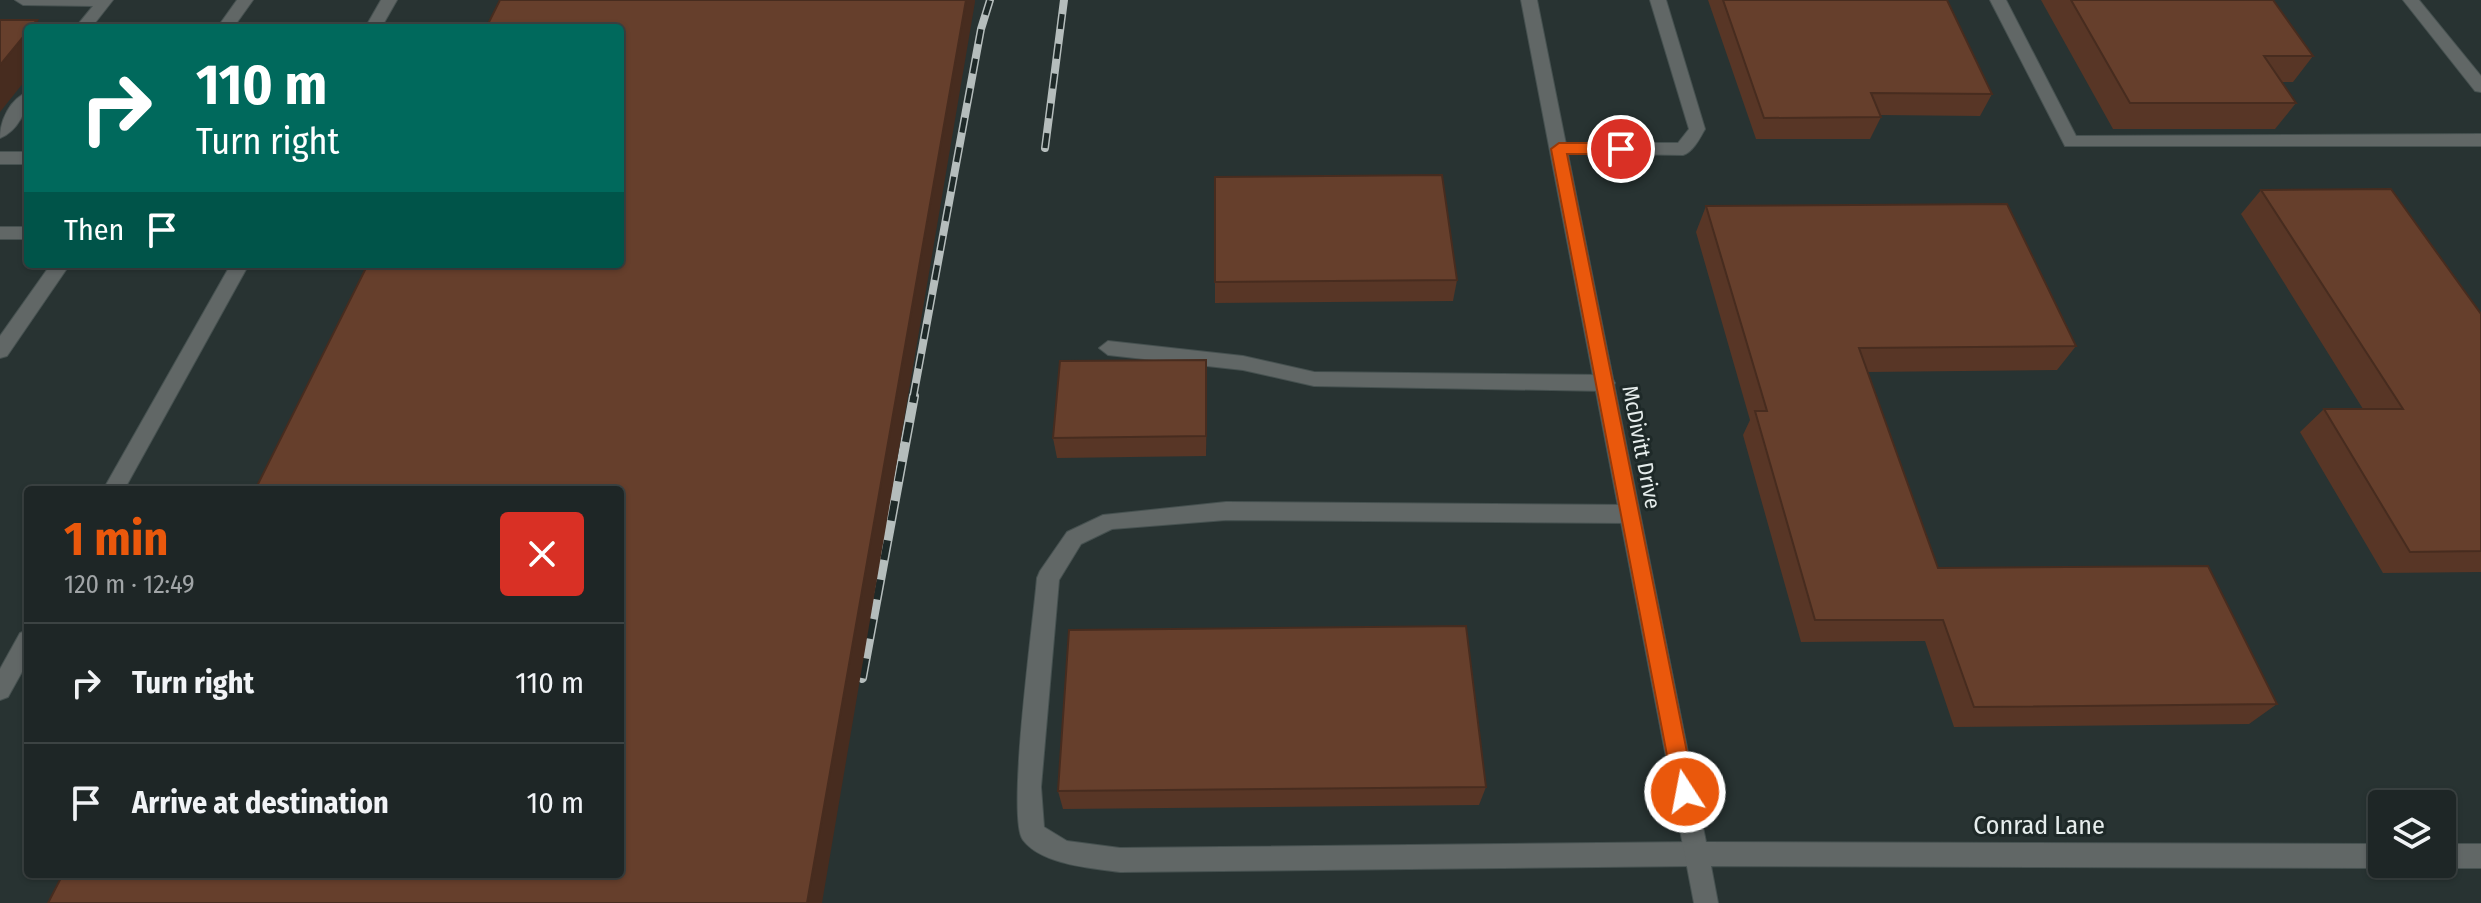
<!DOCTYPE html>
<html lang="en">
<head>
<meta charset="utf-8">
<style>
  :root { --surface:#1e2626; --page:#2b3232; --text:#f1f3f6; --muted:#a1a5a7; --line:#3c4343; --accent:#ea580c }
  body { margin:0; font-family:"Fira Sans Condensed",sans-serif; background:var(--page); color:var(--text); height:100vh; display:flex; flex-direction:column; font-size:30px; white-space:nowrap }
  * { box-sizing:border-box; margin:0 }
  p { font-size:26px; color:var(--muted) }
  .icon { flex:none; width:44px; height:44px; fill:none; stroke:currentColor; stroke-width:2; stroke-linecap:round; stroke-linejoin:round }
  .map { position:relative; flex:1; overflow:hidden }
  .panel { position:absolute; left:24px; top:486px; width:600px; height:392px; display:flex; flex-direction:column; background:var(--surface); border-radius:8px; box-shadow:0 2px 6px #0004,0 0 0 2px var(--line) }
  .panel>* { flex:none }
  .hud { position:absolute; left:24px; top:24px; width:600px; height:244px; border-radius:8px; box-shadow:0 2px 6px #0004,0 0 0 2px var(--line); background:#00695c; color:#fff; overflow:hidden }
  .fabs { position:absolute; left:2368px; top:790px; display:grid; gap:16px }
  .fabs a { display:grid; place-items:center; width:88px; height:88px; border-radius:8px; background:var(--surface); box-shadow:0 2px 6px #0004,0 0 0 2px var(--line); font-size:40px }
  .pin { position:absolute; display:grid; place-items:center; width:68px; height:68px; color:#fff; margin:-34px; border:4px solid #fff; border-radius:50%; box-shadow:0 2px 8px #0007 }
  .me { position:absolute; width:88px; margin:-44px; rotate:349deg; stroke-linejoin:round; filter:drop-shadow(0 0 6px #0008) }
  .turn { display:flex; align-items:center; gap:28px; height:168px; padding:0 40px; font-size:36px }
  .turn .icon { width:104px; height:104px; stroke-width:2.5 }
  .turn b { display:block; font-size:56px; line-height:68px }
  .then { display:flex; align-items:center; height:76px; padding:0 40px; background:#0003; gap:16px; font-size:30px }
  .round { display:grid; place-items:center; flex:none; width:84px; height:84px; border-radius:8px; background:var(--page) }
  .overview { display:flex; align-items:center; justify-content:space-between; height:136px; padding:0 40px }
  h1 { font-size:48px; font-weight:700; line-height:60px; color:var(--accent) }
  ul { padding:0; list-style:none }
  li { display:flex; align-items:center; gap:24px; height:120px; padding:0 40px; border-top:2px solid var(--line) }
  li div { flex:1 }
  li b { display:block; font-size:30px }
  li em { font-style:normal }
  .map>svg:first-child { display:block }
</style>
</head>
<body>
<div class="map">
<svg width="2481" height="903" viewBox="0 0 2481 903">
  <rect width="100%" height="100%" fill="#283332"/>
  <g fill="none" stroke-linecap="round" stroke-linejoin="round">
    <g stroke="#465150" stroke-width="2">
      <g id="lane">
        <polygon points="15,0 113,0 91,28 75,28 93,6 23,5"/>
        <polygon points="381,0 397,0 381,28 365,28"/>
        <path d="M 1650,0 L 1666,0 L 1705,129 C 1700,138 1693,152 1683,155 L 1553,153 L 1551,149 L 1559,143 L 1678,143 L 1689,129 Z"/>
        <polygon points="1990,0 2006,0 2076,136 2481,134 2481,146 2065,146"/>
        <path d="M 28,92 C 28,109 18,131 0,138 C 0,120 10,99 28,92 Z"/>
        <rect x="0" y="152" width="28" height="12"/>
        <rect x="0" y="227" width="28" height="12"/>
        <polygon points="231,264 249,264 124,490 103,490"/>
        <polygon points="1108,341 1243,356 1314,372 1605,375 1612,378 1615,383 1612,388 1605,391 1314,386 1243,370 1108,355 1099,348"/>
        <path d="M 1226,502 L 1630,505 L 1637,508 L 1640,514 L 1637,520 L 1630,523 L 1226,520 L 1112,529 L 1081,544 L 1059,580 L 1041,787 L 1044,827 L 1067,841 L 1120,848 L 1697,842 L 1706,846 L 1709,854 L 1706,862 L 1697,866 L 1120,872 C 1092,868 1042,865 1023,840 C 1006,818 1034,617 1037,578 L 1040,571 L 1067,532 L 1103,515 Z"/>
        <polygon points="28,630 28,661 8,697 0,700 0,669 20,633"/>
      </g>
    </g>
    <g stroke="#465150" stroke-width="2">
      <g id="street">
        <polygon points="237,0 253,0 233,28 217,28"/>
        <polygon points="1521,0 1537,0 1706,842 2382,844 2382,864 2391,864 2382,868 1711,866 1718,903 1694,903"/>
        <polygon points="2403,0 2419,0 2481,76 2481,92 2475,91"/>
        <polygon points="51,264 70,264 7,356 0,358 0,336"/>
        <polygon points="2442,844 2481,844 2481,868 2442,868 2433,864 2442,864"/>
      </g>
    </g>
    <use href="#lane" fill="#616766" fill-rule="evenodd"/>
    <use href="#street" fill="#616766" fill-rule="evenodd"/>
    <g stroke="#b5bdbc" stroke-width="8">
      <g id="rail-far1">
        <polyline points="1045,148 1064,0"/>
        <polyline points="913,398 981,29 990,0"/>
      </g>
    </g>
    <g stroke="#b5bdbc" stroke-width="10">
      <polyline id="rail" points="862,678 914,396"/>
    </g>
    <use href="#rail-far1" stroke="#1e2928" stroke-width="5" stroke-dasharray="15" stroke-linecap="butt"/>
    <use href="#rail" stroke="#1e2928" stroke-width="7" stroke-dasharray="20" stroke-linecap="butt"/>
  </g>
  <g fill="#583626">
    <polygon points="1708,0 1947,0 1992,94 1980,116 1880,115 1881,117 1870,139 1756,139"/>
    <polygon points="2041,0 2273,0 2313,56 2293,82 2281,82 2296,103 2275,129 2113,129"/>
    <polygon points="2261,190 2481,314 2481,572 2383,573 2300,432 2324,409 2363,409 2241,214"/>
    <polygon points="1706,206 2076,346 2057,370 1868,372 1938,568 2277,704 2249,724 1954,727 1925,641 1801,642 1743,435 1750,420 1696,232"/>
    <polygon points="1457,280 1453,301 1215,303 1215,282"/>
    <polygon points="1207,380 1206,456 1057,458 1053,438"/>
    <polygon points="1486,787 1479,805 1063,809 1058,791"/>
  </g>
  <g fill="#472c1f">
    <polygon points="966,0 975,0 975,2 822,903 807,903"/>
    <polygon points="37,20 44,28 30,28"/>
    <polygon points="28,31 28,77 0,112 0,65"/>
    <polygon points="1206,360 1207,380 1206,456"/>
  </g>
  <g fill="#663f2c" stroke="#472c1f" stroke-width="2">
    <polygon points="500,0 966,0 807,903 48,903 63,874 620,874 620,490 255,490 368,264 620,264 620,28 486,28"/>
    <polygon points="1723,0 1947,0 1992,94 1871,93 1881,117 1764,118"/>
    <polygon points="2071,0 2273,0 2313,56 2264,56 2296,103 2130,103"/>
    <polygon points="0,20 37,20 30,28 28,28 28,31 0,65"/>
    <polygon points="1442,175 1457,280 1215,282 1215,177"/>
    <polygon points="2391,189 2481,314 2481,551 2410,552 2324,409 2403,409 2261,190"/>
    <polygon points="2007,204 2076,346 1859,348 1938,568 2208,566 2277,704 1974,707 1943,620 1815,620 1755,411 1767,411 1706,206"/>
    <polygon points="1206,360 1206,436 1053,438 1060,361"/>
    <polygon points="1466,626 1486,787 1058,791 1069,630"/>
  </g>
  <polygon fill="#ea580c" stroke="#983908" stroke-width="2" points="1559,143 1621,143 1628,149 1621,154 1567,154 1695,792 1692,799 1685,802 1677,799 1674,792 1551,149"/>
  <g text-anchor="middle" stroke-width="6" stroke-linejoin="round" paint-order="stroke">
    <g font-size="22" fill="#e6edec" stroke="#1e2928">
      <text transform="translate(1642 447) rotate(79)" y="8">McDivitt Drive</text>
    </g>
    <g font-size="26" fill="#e6edec" stroke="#1e2928">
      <text x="2039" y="834">Conrad Lane</text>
    </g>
  </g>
</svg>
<div class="fabs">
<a><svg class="icon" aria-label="layers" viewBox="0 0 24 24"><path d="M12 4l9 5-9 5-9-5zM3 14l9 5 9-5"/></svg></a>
</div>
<div class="pin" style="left:1621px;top:149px;background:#d93025"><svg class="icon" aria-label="arrive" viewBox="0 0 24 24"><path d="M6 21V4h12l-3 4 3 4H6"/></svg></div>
<svg class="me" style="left:1685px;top:792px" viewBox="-20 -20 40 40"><circle r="17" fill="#ea580c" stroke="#fff" stroke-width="3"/><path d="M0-11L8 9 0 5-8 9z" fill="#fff"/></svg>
<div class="hud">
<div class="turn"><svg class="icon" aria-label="right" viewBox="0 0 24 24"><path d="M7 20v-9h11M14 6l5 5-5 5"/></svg><div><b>110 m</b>Turn right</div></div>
<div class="then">Then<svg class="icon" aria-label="arrive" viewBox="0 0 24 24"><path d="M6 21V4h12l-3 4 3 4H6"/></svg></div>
</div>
<section class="panel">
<div class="overview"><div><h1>1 min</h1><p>120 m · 12:49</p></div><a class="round" style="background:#d93025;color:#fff"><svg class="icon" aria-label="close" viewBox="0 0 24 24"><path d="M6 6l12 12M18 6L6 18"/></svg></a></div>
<ul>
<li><svg class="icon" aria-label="right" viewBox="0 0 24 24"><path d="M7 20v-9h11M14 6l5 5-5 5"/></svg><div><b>Turn right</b></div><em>110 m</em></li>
<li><svg class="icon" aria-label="arrive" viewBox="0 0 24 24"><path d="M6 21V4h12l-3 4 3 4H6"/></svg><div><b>Arrive at destination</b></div><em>10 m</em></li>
</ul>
</section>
</div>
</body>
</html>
